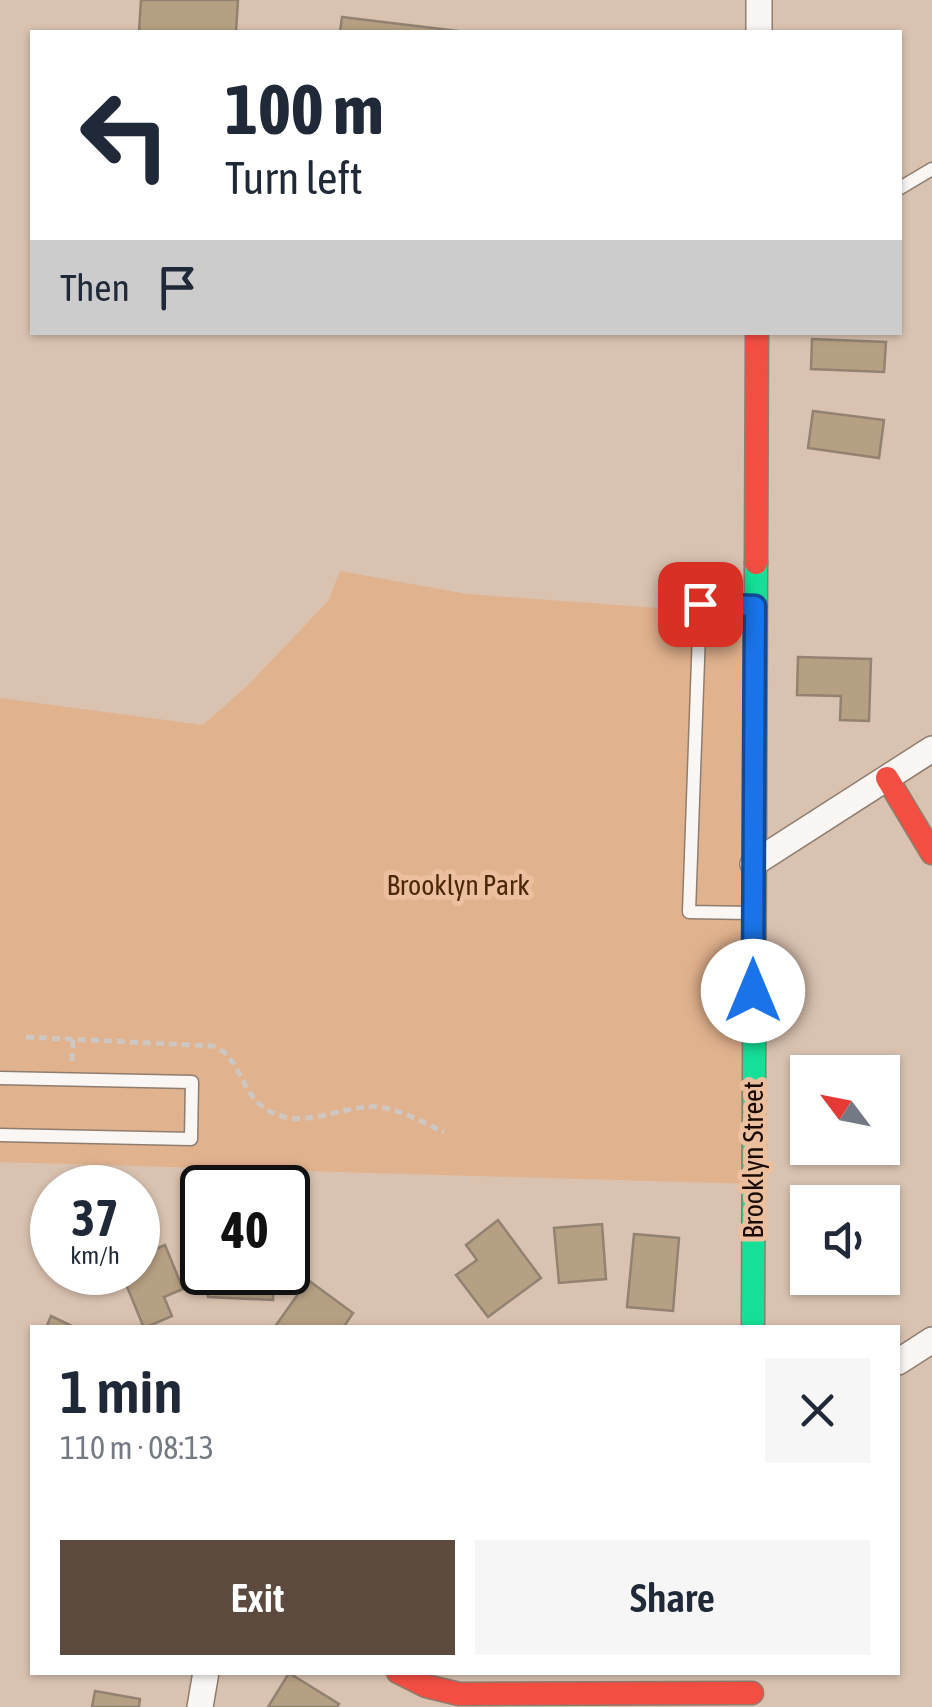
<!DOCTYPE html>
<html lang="en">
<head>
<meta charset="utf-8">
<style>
  :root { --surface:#fff; --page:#f6f6f7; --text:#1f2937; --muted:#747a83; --accent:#5d4a3e }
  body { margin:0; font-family:"Asap Condensed",sans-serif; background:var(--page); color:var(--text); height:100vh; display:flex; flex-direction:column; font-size:38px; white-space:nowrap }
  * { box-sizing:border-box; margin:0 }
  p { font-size:32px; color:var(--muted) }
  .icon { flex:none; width:55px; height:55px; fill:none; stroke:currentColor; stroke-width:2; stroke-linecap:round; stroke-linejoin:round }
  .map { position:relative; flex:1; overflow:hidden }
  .sheet { position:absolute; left:30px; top:1325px; width:870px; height:350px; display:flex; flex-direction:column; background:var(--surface); border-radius:0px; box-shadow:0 2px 8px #0004 }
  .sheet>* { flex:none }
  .top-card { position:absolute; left:30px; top:30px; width:872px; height:305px; border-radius:0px; box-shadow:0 2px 8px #0004; background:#fff; color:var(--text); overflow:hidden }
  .needle { width:65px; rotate:302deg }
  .buttons { position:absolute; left:790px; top:1055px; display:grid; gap:20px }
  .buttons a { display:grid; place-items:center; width:110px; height:110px; border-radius:0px; background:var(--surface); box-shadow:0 2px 8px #0004; font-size:50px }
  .speed { position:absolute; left:30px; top:1165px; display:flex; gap:20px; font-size:50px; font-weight:700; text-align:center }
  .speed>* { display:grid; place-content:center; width:130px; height:130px; border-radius:50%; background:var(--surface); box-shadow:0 2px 8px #0004; line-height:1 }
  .speed small { font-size:25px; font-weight:400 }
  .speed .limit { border:5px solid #111; border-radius:15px; background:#fff; color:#111 }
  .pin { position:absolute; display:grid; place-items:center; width:85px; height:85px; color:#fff; margin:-42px; border-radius:20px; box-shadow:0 5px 15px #0006 }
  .me { position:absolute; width:110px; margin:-55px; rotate:0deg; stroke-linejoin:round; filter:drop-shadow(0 0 8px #0008) }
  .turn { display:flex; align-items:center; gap:35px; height:210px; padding:0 30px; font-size:45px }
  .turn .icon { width:130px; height:130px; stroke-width:2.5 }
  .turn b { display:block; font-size:70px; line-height:85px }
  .then { display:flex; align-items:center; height:95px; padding:0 30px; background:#0003; gap:20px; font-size:38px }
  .round { display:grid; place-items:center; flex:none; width:105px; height:105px; border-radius:0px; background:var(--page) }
  .head { display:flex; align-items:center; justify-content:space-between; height:170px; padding:0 30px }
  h1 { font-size:60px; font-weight:600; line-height:75px }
  .button { display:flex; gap:20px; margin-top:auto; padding:20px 30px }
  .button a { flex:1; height:115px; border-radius:0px; background:var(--accent); color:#fff; font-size:40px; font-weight:600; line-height:115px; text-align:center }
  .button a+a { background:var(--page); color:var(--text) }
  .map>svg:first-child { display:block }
</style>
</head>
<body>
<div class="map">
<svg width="932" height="1707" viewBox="0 0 932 1707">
  <rect width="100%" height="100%" fill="#dac2b0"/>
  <polygon fill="#e1b28e" points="340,571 467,594 755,615 753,1184 0,1162 0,698 203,725 247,686 328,601"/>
  <g fill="#b6a083" stroke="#928271" stroke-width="2.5">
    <polygon points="141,0 238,0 236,32 139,32"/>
    <polygon points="342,17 466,32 340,32"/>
    <polygon points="812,339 886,342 884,372 811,369"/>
    <polygon points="813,411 884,420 879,458 808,448"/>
    <polygon points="798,657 871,659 869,721 840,720 841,696 797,695"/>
    <polygon points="498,1220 541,1278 488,1317 456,1275 477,1260 466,1245"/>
    <polygon points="602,1224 606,1279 559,1283 554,1228"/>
    <polygon points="634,1234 679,1238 673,1311 627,1307"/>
    <polygon points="165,1245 183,1289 164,1297 172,1316 144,1328 121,1272 138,1272 138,1257"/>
    <polygon points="209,1272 274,1272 273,1300 208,1297"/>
    <polygon points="308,1280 353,1313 343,1328 274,1328"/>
    <polygon points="51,1316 76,1328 46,1328"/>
    <polygon points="289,1673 339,1704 337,1707 268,1707"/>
    <polygon points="95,1691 140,1699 139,1707 92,1707"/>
  </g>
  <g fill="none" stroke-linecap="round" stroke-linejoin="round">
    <g stroke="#8f7d6f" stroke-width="15">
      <g id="lane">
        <polyline points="900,188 932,169"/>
        <polyline points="750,606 700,604 689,912 750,913"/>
        <polyline points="0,1078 192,1082 191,1139 0,1135"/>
      </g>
    </g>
    <g stroke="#8f7d6f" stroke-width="28">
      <g id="street">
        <polyline points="759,32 759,0"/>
        <polyline points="753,864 932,749"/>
        <polyline points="898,1362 932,1340"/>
        <polyline points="200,1707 206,1672"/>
      </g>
    </g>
    <g stroke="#8f7d6f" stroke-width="25">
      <polyline id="fast" points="753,1328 756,563"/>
    </g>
    <g stroke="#8f7d6f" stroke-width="25">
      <g id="jam">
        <polyline points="756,563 757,332"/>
        <polyline points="887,778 932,853"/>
        <polyline points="398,1672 426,1686 459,1694 752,1693"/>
      </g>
    </g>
    <g stroke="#cec6c1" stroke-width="5" stroke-dasharray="8 5" stroke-linecap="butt">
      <path d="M 26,1037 L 213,1046 C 242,1056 240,1099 273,1113 C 308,1129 343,1104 379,1107 C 402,1110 424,1123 444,1132"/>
      <polyline points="72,1061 73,1039"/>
    </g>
    <use href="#lane" stroke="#f9f6f3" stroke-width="12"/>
    <use href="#street" stroke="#f9f6f3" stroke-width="25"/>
    <use href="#fast" stroke="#16e098" stroke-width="22"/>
    <use href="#jam" stroke="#f24e42" stroke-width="22"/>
  </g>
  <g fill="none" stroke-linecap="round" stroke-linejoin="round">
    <g stroke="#114b97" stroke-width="25">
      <polyline id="route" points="700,604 755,606 753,991"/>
    </g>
    <use href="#route" stroke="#1a73e8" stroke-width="18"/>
  </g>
  <g text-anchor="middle" stroke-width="10" stroke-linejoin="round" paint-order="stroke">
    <g font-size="28" fill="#4a2809" stroke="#ecbf9e">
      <text x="458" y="895">Brooklyn Park</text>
    </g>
    <g font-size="28" fill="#190a01" stroke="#ecbf9e">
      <text transform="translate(753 1160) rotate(-90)" y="10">Brooklyn Street</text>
    </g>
  </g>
</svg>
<div class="buttons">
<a><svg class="needle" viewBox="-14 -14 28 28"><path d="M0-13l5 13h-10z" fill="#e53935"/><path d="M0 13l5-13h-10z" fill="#747a83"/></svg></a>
<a><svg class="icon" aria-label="sound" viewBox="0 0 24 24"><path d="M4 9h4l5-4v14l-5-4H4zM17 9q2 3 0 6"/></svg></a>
</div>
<div class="speed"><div>37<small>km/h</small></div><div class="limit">40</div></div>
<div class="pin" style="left:700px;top:604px;background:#d93025"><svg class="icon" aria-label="arrive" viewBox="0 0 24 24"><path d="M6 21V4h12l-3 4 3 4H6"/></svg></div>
<svg class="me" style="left:753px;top:991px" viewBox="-20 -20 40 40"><circle r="19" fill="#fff"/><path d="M0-13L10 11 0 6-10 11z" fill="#1a73e8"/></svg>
<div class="top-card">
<div class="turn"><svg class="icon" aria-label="left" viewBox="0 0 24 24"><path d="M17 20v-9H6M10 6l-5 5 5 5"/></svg><div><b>100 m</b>Turn left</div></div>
<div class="then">Then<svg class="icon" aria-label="arrive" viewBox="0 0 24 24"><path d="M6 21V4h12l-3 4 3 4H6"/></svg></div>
</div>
<section class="sheet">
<div class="head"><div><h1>1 min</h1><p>110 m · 08:13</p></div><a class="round"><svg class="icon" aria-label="close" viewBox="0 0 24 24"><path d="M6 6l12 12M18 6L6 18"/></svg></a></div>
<div class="button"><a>Exit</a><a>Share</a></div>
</section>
</div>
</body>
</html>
